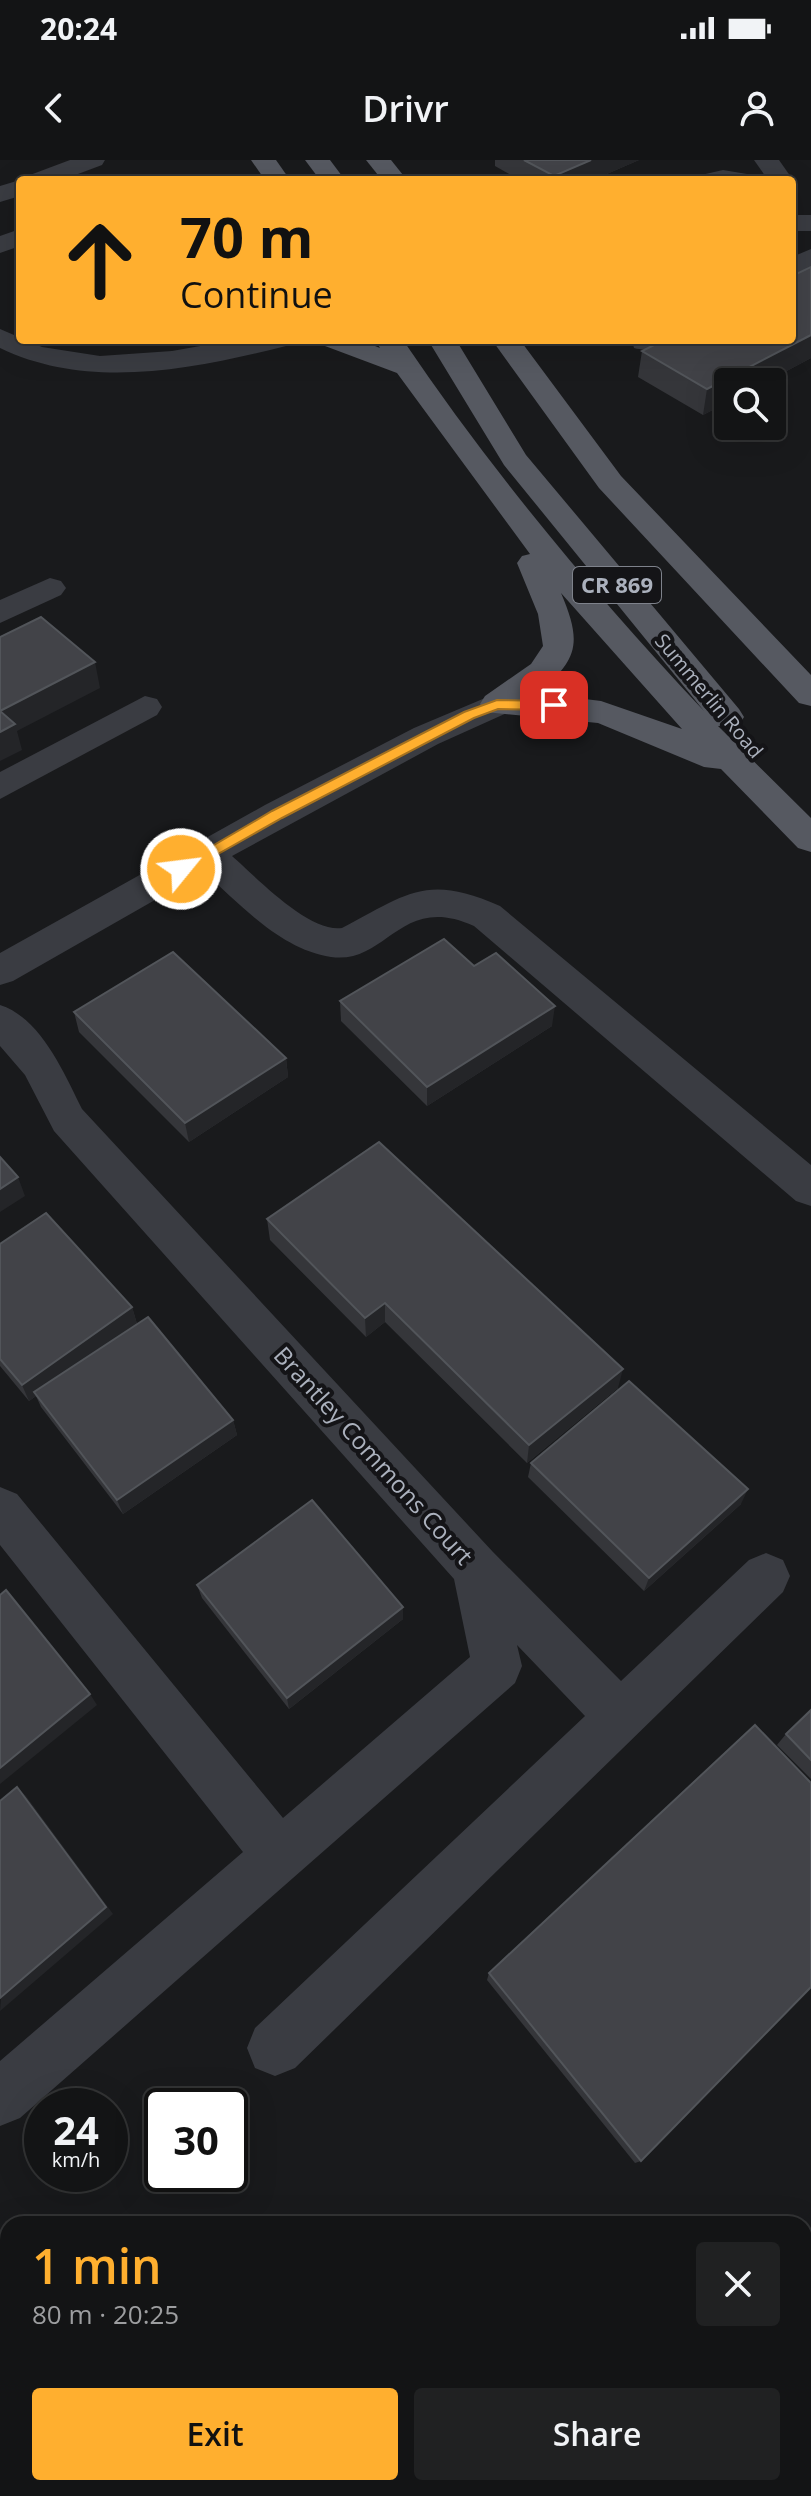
<!DOCTYPE html>
<html lang="en">
<head>
<meta charset="utf-8">
<style>
  :root { --surface:#131415; --page:#202122; --text:#f1f3f6; --muted:#9d9ea0; --line:#323334; --accent:#ffaf2f }
  body { margin:0; font-family:"Open Sans",sans-serif; background:var(--page); color:var(--text); height:100vh; display:flex; flex-direction:column; font-size:30px; white-space:nowrap }
  * { box-sizing:border-box; margin:0 }
  p { font-size:26px; color:var(--muted) }
  .icon { flex:none; width:44px; height:44px; fill:none; stroke:currentColor; stroke-width:2; stroke-linecap:round; stroke-linejoin:round }
  .map { position:relative; flex:1; overflow:hidden }
  .side { position:absolute; left:0px; top:2056px; width:812px; height:280px; display:flex; flex-direction:column; background:var(--surface); border-radius:24px 24px 0 0; box-shadow:0 8px 32px #0002,0 0 0 2px var(--line) }
  .side>* { flex:none }
  .top-card { position:absolute; left:16px; top:16px; width:780px; height:168px; border-radius:8px; box-shadow:0 8px 32px #0002,0 0 0 2px var(--line); background:#ffaf2f; color:#111; overflow:hidden }
  .buttons { position:absolute; left:714px; top:208px; display:grid; gap:16px }
  .buttons a { display:grid; place-items:center; width:72px; height:72px; border-radius:8px; background:var(--surface); box-shadow:0 8px 32px #0002,0 0 0 2px var(--line); font-size:40px }
  .speed { position:absolute; left:24px; top:1928px; display:flex; gap:16px; font-size:40px; font-weight:700; text-align:center }
  .speed>* { display:grid; place-content:center; width:104px; height:104px; border-radius:50%; background:var(--surface); box-shadow:0 8px 32px #0002,0 0 0 2px var(--line); line-height:1 }
  .speed small { font-size:20px; font-weight:400 }
  .speed .limit { border:4px solid #111; border-radius:12px; background:#fff; color:#111 }
  .pin { position:absolute; display:grid; place-items:center; width:68px; height:68px; color:#fff; margin:-34px; border-radius:16px; box-shadow:0 4px 12px #0006 }
  .me { position:absolute; width:88px; margin:-44px; rotate:61deg; stroke-linejoin:round; filter:drop-shadow(0 0 6px #0008) }
  .turn { display:flex; align-items:center; gap:28px; height:168px; padding:0 32px; font-size:36px }
  .turn .icon { width:104px; height:104px; stroke-width:2.5 }
  .turn b { display:block; font-size:56px; line-height:68px }
  .round { display:grid; place-items:center; flex:none; width:84px; height:84px; border-radius:8px; background:var(--page) }
  .overview { display:flex; align-items:center; justify-content:space-between; height:136px; padding:0 32px }
  h1 { font-size:48px; font-weight:600; line-height:60px; color:var(--accent) }
  .action { display:flex; gap:16px; margin-top:auto; padding:16px 32px }
  .action a { flex:1; height:92px; border-radius:8px; background:var(--accent); color:#111; font-size:32px; font-weight:600; line-height:92px; text-align:center }
  .action a+a { background:var(--page); color:var(--text) }
  .status { display:flex; justify-content:space-between; align-items:center; height:56px; padding:0 40px; background:var(--surface); direction:ltr }
  .status svg { height:22px; fill:currentColor }
  header { display:flex; justify-content:space-between; align-items:center; height:104px; padding:0 32px; background:var(--surface); font-size:36px; font-weight:600 }
  .map>svg:first-child { display:block }
</style>
</head>
<body>
<div class="status"><b>20:24</b><svg viewBox="0 0 49 12"><path d="M0 12V9h3v3zM5 12V6h3v6zM10 12V3h3v9zM15 12V0h3v12zM26 1h20v11H26zM47 4h2v5h-2z"/></svg></div>
<header><svg class="icon" aria-label="back" viewBox="0 0 24 24"><path d="M15 5l-7 7 7 7"/></svg>Drivr<svg class="icon" aria-label="person" viewBox="0 0 24 24"><circle cx="12" cy="8" r="4"/><path d="M4 21q1-7 8-7t8 7"/></svg></header>
<div class="map">
<svg width="811" height="2336" viewBox="0 0 811 2336">
  <rect width="100%" height="100%" fill="#191a1c"/>
  <g fill="none" stroke-linecap="round" stroke-linejoin="round">
    <g fill="#3a3c42" fill-rule="evenodd">
      <polygon points="70,0 105,0 102,5 62,20 27,20 30,15"/>
      <polygon points="754,0 779,0 793,20 768,20"/>
      <polygon points="723,10 753,15 756,20 698,20 701,15"/>
      <polygon points="20,20 20,36 0,42 0,26"/>
      <rect x="792" y="55" width="19" height="16"/>
      <polygon points="20,69 20,86 0,93 0,76"/>
      <polygon points="811,89 811,107 792,115 792,97"/>
      <path d="M 0,169 L 42,187 L 100,196 L 172,191 L 234,180 L 290,180 L 286,186 C 194,209 89,231 0,188 Z"/>
      <path d="M 632,180 L 661,180 C 654,190 646,191 634,188 Z"/>
      <polygon points="50,418 61,421 66,428 61,435 0,463 0,440"/>
      <path d="M 497,533 L 509,536 L 514,544 L 509,552 L 438,584 L 232,696 C 256,717 309,773 342,768 C 407,734 426,713 500,746 L 811,1005 L 811,1046 L 796,1041 L 474,766 C 400,732 387,805 331,797 C 280,789 241,745 204,712 L 13,821 L 0,825 L 0,793 L 265,645 L 414,568 Z"/>
      <polygon points="145,536 157,539 162,547 157,555 0,639 0,612"/>
      <path d="M 0,845 C 41,858 64,913 82,949 L 493,1392 L 621,1521 L 749,1400 L 766,1393 L 783,1400 L 790,1416 L 783,1432 L 295,1908 L 275,1916 L 255,1908 L 247,1888 L 255,1868 L 585,1556 L 517,1485 L 522,1506 L 515,1523 L 20,1958 L 0,1966 L 0,1901 L 243,1692 L 0,1385 L 0,1327 L 17,1334 L 283,1658 L 470,1497 L 454,1419 L 54,971 L 25,915 L 0,886 Z"/>
      <polygon points="0,2121 8,2124 8,2194 0,2191"/>
      <polygon points="76,2328 142,2328 145,2336 80,2336"/>
    </g>
    <g fill="#565961" fill-rule="evenodd">
      <polygon points="251,0 276,0 290,20 265,20"/>
      <polygon points="305,0 330,0 345,20 320,20"/>
      <polygon points="366,0 391,0 407,20 382,20"/>
      <path d="M 321,180 L 360,180 L 380,188 L 375,180 L 403,180 C 493,313 594,434 704,551 L 504,305 L 428,180 L 456,180 L 526,295 L 739,549 L 744,557 L 739,565 L 718,566 L 811,658 L 811,692 L 798,688 L 721,609 L 704,607 L 598,563 L 485,552 L 480,544 L 485,536 L 531,504 L 543,486 L 538,454 L 517,403 L 522,396 L 530,394 L 397,213 L 325,186 ZM 561,433 L 682,569 L 601,541 L 537,533 C 579,500 582,482 561,433 Z"/>
      <polygon points="492,180 520,180 621,316 811,515 811,546 799,543 599,328"/>
    </g>
  </g>
  <g fill="#35363a">
    <polygon points="495,0 639,0 593,20 520,20 495,6"/>
    <polygon points="811,107 811,198 766,222 728,222 728,242 703,255 638,217 642,191"/>
    <polygon points="474,806 552,866 427,946 341,861 340,841"/>
    <polygon points="74,852 286,898 288,917 189,982 79,872"/>
    <polygon points="267,1059 618,1228 527,1303 385,1162 366,1177 270,1080"/>
    <polygon points="0,1084 132,1147 137,1164 233,1260 237,1275 123,1354 41,1247 36,1236 29,1241 0,1206"/>
    <polygon points="531,1303 741,1344 644,1431 528,1317"/>
    <polygon points="197,1425 403,1447 403,1459 289,1549 202,1438"/>
    <polygon points="811,1550 811,1619 777,1585 786,1574"/>
    <polygon points="489,1813 641,2001 635,2003 487,1820"/>
    <polygon points="804,2241 811,2245 811,2336 643,2336 638,2328 804,2328"/>
  </g>
  <g fill="#242528">
    <polygon points="591,0 639,0 593,20 554,20 554,16"/>
    <polygon points="811,160 811,198 766,222 728,222 728,242 703,255 707,229"/>
    <polygon points="95,502 100,528 17,571 22,590 0,601 0,551"/>
    <polygon points="555,846 552,866 427,946 427,927"/>
    <polygon points="286,898 288,917 189,982 185,963"/>
    <polygon points="18,1017 25,1036 0,1052 0,1029"/>
    <polygon points="385,1143 385,1162 366,1177 365,1158"/>
    <polygon points="132,1147 137,1164 34,1232 36,1236 29,1241 22,1225"/>
    <polygon points="623,1209 618,1228 527,1303 529,1285"/>
    <polygon points="233,1260 237,1275 123,1354 117,1340"/>
    <polygon points="748,1329 741,1344 644,1431 649,1418"/>
    <polygon points="403,1447 403,1459 289,1549 287,1538"/>
    <polygon points="90,1534 97,1545 0,1624 0,1608"/>
    <polygon points="17,1627 26,1636 113,1754 0,1851"/>
  </g>
  <g fill="#424348" stroke="#52555a" stroke-width="2">
    <polygon points="524,0 591,0 554,16"/>
    <polygon points="811,107 811,175 707,229 642,191 664,180 792,180 792,116"/>
    <polygon points="41,457 95,502 0,551 15,564 0,572 0,477"/>
    <polygon points="444,779 474,806 496,793 555,846 427,927 340,841"/>
    <polygon points="173,792 286,898 185,963 74,852"/>
    <polygon points="379,982 623,1209 529,1285 385,1143 365,1158 267,1059"/>
    <polygon points="0,997 18,1017 0,1029"/>
    <polygon points="46,1053 132,1147 22,1225 0,1199 0,1084"/>
    <polygon points="148,1157 233,1260 117,1340 34,1232"/>
    <polygon points="629,1221 748,1329 649,1418 531,1303"/>
    <polygon points="312,1340 403,1447 287,1538 197,1425"/>
    <polygon points="6,1430 90,1534 0,1608 0,1435"/>
    <polygon points="811,1550 811,1600 786,1574"/>
    <polygon points="755,1565 811,1623 811,1827 641,2001 489,1813"/>
    <polygon points="17,1627 106,1747 0,1838 0,1641"/>
    <polygon points="811,2250 811,2336 644,2336 651,2328 804,2328 804,2259"/>
  </g>
  <polygon fill="#ffaf2f" stroke="#a6721f" stroke-width="2" points="497,540 554,541 561,545 554,550 498,549 474,558 282,658 186,712 175,712 173,709 272,651 464,552"/>
  <g text-anchor="middle" stroke-width="8" stroke-linejoin="round" paint-order="stroke">
    <g font-size="20" fill="#abb1bd" stroke="#141417">
      <text transform="translate(709 536) rotate(50)" y="7">Summerlin Road</text>
    </g>
    <rect fill="#141417" stroke="#7e828b" stroke-width="2" x="573" y="407" width="88" height="36" rx="6"/>
    <g font-size="22" font-weight="bold" fill="#abb1bd">
      <text x="617" y="433">CR 869</text>
    </g>
    <g font-size="24" fill="#abb1bd" stroke="#141417">
      <text transform="translate(373 1296) rotate(48)" y="8">Brantley Commons Court</text>
    </g>
  </g>
</svg>
<div class="buttons">
<a><svg class="icon" aria-label="search" viewBox="0 0 24 24"><circle cx="10" cy="10" r="6"/><path d="M15 15l6 6"/></svg></a>
</div>
<div class="speed"><div>24<small>km/h</small></div><div class="limit">30</div></div>
<div class="pin" style="left:554px;top:545px;background:#d93025"><svg class="icon" aria-label="arrive" viewBox="0 0 24 24"><path d="M6 21V4h12l-3 4 3 4H6"/></svg></div>
<svg class="me" style="left:181px;top:709px" viewBox="-20 -20 40 40"><circle r="17" fill="#ffaf2f" stroke="#fff" stroke-width="3"/><path d="M0-11L8 9 0 5-8 9z" fill="#fff"/></svg>
<div class="top-card">
<div class="turn"><svg class="icon" aria-label="ahead" viewBox="0 0 24 24"><path d="M12 20V5M6 11l6-6 6 6"/></svg><div><b>70 m</b>Continue</div></div>
</div>
<section class="side">
<div class="overview"><div><h1>1 min</h1><p>80 m · 20:25</p></div><a class="round"><svg class="icon" aria-label="close" viewBox="0 0 24 24"><path d="M6 6l12 12M18 6L6 18"/></svg></a></div>
<div class="action"><a>Exit</a><a>Share</a></div>
</section>
</div>
</body>
</html>
